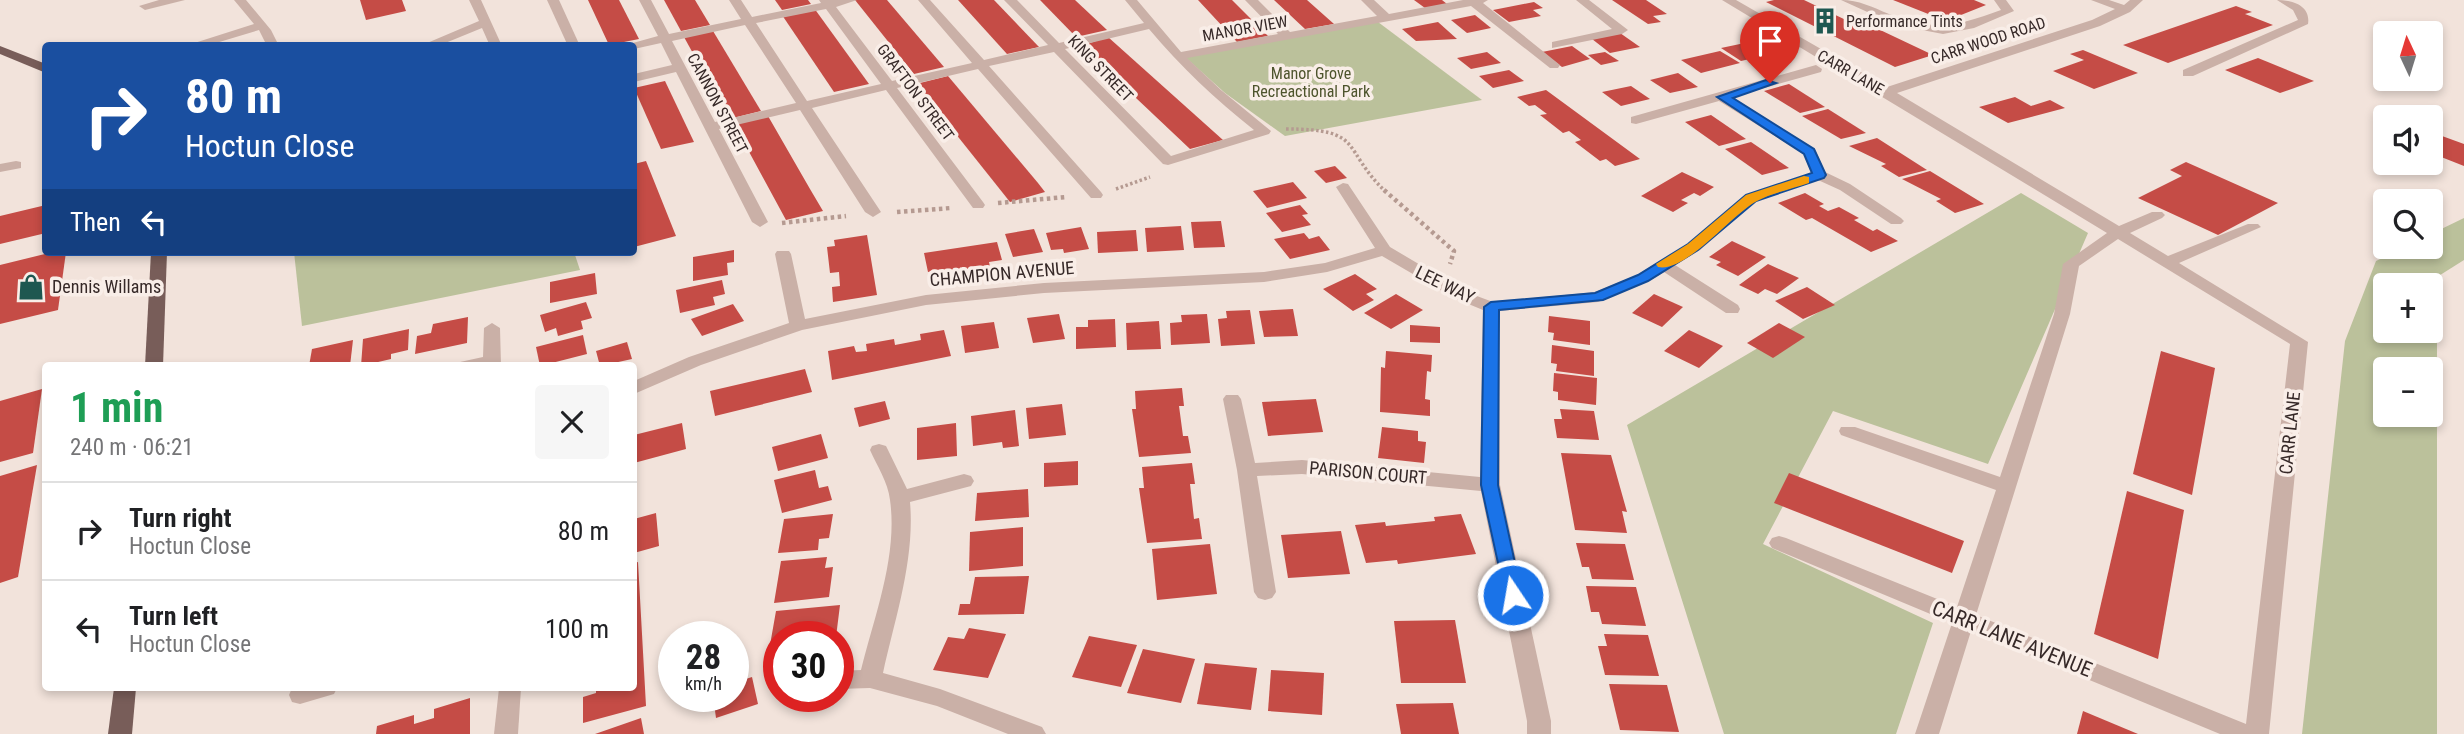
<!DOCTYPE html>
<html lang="en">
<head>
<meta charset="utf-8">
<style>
  :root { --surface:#fff; --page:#f6f6f6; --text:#202124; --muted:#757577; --line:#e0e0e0 }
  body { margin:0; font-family:"Roboto Condensed",sans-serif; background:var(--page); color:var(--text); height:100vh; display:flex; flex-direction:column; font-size:26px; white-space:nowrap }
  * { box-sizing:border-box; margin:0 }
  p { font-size:23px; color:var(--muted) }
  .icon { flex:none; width:38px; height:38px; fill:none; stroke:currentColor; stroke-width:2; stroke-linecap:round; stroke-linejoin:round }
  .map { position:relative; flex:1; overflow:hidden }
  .panel { position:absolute; left:42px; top:362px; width:595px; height:329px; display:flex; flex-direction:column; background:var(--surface); border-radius:7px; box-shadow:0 4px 10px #0003 }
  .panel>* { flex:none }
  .hud { position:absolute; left:42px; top:42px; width:595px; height:214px; border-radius:7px; box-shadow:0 4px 10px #0003; background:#1a4fa0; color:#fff; overflow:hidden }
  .needle { width:46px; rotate:356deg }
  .tools { position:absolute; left:2373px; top:21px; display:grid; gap:14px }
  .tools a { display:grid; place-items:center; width:70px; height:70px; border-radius:7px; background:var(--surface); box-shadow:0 4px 10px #0003; font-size:35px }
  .speed { position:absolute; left:658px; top:621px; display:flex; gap:14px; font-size:35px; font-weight:700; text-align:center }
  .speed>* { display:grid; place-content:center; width:91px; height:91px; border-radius:50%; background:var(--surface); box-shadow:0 4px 10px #0003; line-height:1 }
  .speed small { font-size:18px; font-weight:400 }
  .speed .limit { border:10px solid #d22; background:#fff; color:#111 }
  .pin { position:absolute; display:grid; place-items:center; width:60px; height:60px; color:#fff; margin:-72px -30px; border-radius:50% 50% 50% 0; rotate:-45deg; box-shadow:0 0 7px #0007 }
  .pin .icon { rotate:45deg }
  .me { position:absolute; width:77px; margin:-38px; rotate:348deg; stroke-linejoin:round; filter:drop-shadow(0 0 5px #0008) }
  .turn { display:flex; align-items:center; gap:24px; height:147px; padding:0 28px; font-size:32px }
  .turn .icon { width:91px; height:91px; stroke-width:2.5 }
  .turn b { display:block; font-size:49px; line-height:60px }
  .then { display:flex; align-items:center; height:66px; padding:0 28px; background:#0003; gap:14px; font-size:26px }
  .round { display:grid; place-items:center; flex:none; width:74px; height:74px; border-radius:7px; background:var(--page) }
  .summary { display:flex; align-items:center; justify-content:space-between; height:119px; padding:0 28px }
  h1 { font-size:42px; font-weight:700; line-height:52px; color:#1e9e55 }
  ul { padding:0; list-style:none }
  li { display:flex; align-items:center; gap:21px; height:98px; padding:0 28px; border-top:2px solid var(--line) }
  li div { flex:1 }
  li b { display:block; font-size:26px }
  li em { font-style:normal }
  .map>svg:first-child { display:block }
</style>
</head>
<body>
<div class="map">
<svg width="2464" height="734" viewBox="0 0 2464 734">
  <rect width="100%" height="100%" fill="#f2e3db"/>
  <g fill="#bbc19b" fill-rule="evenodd">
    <polygon points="1378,22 1482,100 1285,136 1225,93 1185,57"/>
    <polygon points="2021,193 2088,233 1988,464 1833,411 1763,544 1933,623 1896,734 1724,734 1627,425"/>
    <path d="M 2464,218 L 2464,260 L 2437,277 L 2437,734 L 2302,734 L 2345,341 L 2376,261 L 2406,247 L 2431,247 L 2431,234 ZM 2431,285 L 2431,331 L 2385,331 L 2385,285 ZM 2431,369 L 2431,415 L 2385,415 L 2385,369 Z"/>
    <polygon points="294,252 574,252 580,270 302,326"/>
  </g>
  <g fill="#c54c46">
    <polygon points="360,0 402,0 406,11 366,20"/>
    <polygon points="588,0 619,0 639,39 609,45"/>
    <polygon points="664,0 695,0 710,25 681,31"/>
    <polygon points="775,0 808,0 811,4 782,10"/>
    <polygon points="855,0 887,0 944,67 914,74"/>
    <polygon points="958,0 994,0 1039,47 1007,54"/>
    <polygon points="1040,0 1075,0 1107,30 1076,37"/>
    <polygon points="1198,0 1232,0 1268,36 1237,42"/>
    <polygon points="1274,0 1307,0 1334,24 1305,29"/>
    <polygon points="1414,0 1442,0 1447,4 1425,8"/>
    <polygon points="1612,0 1646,0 1667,14 1653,16 1661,22 1648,24"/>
    <polygon points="1774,0 1804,0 1848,21 1857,19 1933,55 1895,67 1766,2"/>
    <polygon points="1893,0 1974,0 1986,5 1946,21"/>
    <polygon points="1534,2 1543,8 1533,10 1541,16 1509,22 1493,10"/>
    <polygon points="2236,6 2252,12 2245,14 2273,25 2168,63 2123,45"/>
    <polygon points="814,8 869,84 834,92 782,15"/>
    <polygon points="1475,15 1491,28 1467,33 1451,20"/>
    <polygon points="1438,22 1457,39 1416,41 1402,29"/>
    <polygon points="713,31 761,111 729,119 684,37"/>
    <polygon points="1620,33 1640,47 1610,53 1592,39"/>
    <polygon points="1108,37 1223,140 1190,149 1081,46"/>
    <polygon points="1759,40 1779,52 1741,61 1721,48"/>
    <polygon points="1572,46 1590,59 1562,67 1542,52"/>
    <polygon points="2083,50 2138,73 2094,89 2053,71 2084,60 2070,54"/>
    <polygon points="1720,51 1740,63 1701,73 1681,60"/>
    <polygon points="1487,52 1501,63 1471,69 1457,58"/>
    <polygon points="1605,52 1619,61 1601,65 1588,55"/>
    <polygon points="2258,58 2314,81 2280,93 2225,70"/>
    <polygon points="1509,70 1524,81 1493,88 1479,76"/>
    <polygon points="1678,73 1698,87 1670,93 1650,80"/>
    <polygon points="948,76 1038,183 1045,192 1010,202 916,84"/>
    <polygon points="665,81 694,142 661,149 634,88"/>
    <polygon points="1789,84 1825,107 1800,113 1764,91"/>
    <polygon points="1631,86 1650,99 1621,106 1602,92"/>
    <polygon points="1546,90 1640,159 1615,166 1606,159 1600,161 1575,142 1581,140 1569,131 1563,133 1540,115 1547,114 1535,105 1529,106 1517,97"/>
    <polygon points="2015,97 2031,106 2050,100 2065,108 2008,123 1979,107"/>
    <polygon points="1828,109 1866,133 1841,139 1802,116"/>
    <polygon points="1711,115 1746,139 1719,146 1685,122"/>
    <polygon points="768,116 810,189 823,211 786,220 734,124"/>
    <polygon points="2431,132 2464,144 2464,166 2431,153"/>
    <polygon points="1877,138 1927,170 1899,177 1881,166 1886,164 1849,146"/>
    <polygon points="1751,142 1776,159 1789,168 1762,175 1725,149"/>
    <polygon points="646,161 676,236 634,247 634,164"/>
    <polygon points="2186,162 2278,203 2218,235 2138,198 2182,176 2170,170"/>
    <polygon points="1335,166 1347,178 1326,183 1314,171"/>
    <polygon points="1930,171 1984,204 1955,213 1936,201 1941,199 1902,179"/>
    <polygon points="1682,172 1714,187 1700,196 1694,193 1681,200 1688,203 1673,212 1641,196"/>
    <polygon points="1293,182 1307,198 1267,208 1253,191"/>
    <polygon points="1805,193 1824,204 1819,206 1828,211 1839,207 1859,218 1854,220 1873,231 1877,229 1898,241 1871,252 1812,218 1806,220 1778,203"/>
    <polygon points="46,205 46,233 0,244 0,216"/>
    <polygon points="1300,205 1308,214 1302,215 1311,225 1282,232 1266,213"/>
    <polygon points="1221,221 1225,247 1194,248 1191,222"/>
    <polygon points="1181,226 1184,250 1147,252 1145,228"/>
    <polygon points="1081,227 1089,249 1064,253 1063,249 1051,250 1046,233"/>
    <polygon points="1034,229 1043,252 1013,257 1005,234"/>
    <polygon points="1136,230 1138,251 1098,253 1097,232"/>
    <polygon points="1304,233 1309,239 1319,236 1330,250 1290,259 1274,239"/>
    <polygon points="867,235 877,295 833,302 832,287 840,286 839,272 830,273 827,247 835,246 834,240"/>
    <polygon points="1732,241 1766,257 1738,276 1716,265 1721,262 1709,257"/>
    <polygon points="997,242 1002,260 989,262 990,267 945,274 943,270 928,272 924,253"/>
    <polygon points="734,250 734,262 727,263 728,275 693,281 693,257"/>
    <polygon points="53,252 66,252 58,310 0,324 0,265"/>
    <polygon points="1768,264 1799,278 1777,294 1765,289 1758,294 1739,285"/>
    <polygon points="595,273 597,294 550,303 550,282"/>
    <polygon points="1355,274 1377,289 1366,294 1374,300 1353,311 1323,289"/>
    <polygon points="722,280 725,294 713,297 715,305 680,313 676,290"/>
    <polygon points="1807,287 1835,305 1803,319 1775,301"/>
    <polygon points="1396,294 1423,310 1391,329 1364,313"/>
    <polygon points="1654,294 1683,307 1662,327 1632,313"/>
    <polygon points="586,302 592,318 581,321 583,329 558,336 556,328 545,332 540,315"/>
    <polygon points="733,304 744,321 702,336 691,319"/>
    <polygon points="1293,309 1298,336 1264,337 1259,311"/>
    <polygon points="1250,310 1255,344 1221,346 1218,319 1227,318 1226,311"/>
    <polygon points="1059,314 1065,339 1033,343 1027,318"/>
    <polygon points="1207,314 1210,343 1171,345 1170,323 1182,322 1181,315"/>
    <polygon points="1549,316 1590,321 1590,345 1553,340 1554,333 1548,332"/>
    <polygon points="468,317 467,343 415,354 417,336 431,333 433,324"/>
    <polygon points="1115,319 1116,347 1076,349 1076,327 1088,327 1088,320"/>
    <polygon points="1159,321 1161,349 1127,350 1126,323"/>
    <polygon points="994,322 999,348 965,353 961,326"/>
    <polygon points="1779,323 1805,337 1773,358 1747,343"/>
    <polygon points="1410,325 1440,327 1440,343 1410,342"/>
    <polygon points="409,329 408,350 391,354 391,359 361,366 363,339"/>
    <polygon points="944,330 951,356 832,380 828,351 854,346 856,352 867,351 866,344 894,339 895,345 921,340 920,334"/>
    <polygon points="1689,330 1723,346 1699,368 1664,351"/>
    <polygon points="583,335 587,354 540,366 536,347"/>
    <polygon points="353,340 350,366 309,366 312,349"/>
    <polygon points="627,342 632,359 600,366 596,351"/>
    <polygon points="1552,345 1594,351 1594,376 1556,371 1557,364 1551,363"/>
    <polygon points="1386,351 1432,355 1431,372 1427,371 1425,399 1430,400 1430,416 1380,412 1381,367 1385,368"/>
    <polygon points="2161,351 2215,368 2192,495 2133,474"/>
    <polygon points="805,369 812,392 715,416 710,391"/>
    <polygon points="1554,373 1597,378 1596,405 1558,400 1558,392 1553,391"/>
    <polygon points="1182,388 1184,406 1179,406 1183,436 1188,436 1191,453 1139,457 1132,409 1136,409 1135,391"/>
    <polygon points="42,389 33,453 0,462 0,401"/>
    <polygon points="1316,399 1323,432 1268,436 1262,402"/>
    <polygon points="885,401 890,419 859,427 854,408"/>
    <polygon points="1062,404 1066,435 1029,439 1026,408"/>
    <polygon points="1560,409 1594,411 1599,440 1557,438 1554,419 1562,419"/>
    <polygon points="1015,410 1019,446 1003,448 1002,442 973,446 971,416"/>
    <polygon points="682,423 686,449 634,463 634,435"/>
    <polygon points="956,423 957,456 917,460 917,428"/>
    <polygon points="1382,427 1418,431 1418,441 1426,442 1424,463 1378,458"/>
    <polygon points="821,434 828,458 778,471 772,447"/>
    <polygon points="1561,453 1611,455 1627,512 1622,511 1627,533 1575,530"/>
    <polygon points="1078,461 1078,485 1044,487 1044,463"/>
    <polygon points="1192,463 1195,484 1190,484 1194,519 1199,518 1202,539 1147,543 1139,488 1144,488 1142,467"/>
    <polygon points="37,465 18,577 0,583 0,476"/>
    <polygon points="815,470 819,488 828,486 832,500 782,513 774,480"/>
    <polygon points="1789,473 1964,541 1952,573 1774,503"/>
    <polygon points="1028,489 1029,517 975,521 977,493"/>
    <polygon points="2127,491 2184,510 2158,659 2094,634"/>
    <polygon points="656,513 659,546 634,553 634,519"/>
    <polygon points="833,514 829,538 819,539 818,550 778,553 784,519"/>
    <polygon points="1461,514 1476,554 1398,564 1397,560 1366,563 1355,525 1385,522 1386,526 1435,521 1434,517"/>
    <polygon points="1023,527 1023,566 969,571 970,532"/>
    <polygon points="1341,531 1350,574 1288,578 1281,535"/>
    <polygon points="1576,543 1625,544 1634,580 1592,579 1589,567 1582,567"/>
    <polygon points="1210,544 1217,594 1157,600 1152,549"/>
    <polygon points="827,557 825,568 833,567 829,597 774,603 781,561"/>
    <polygon points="638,562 646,706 583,723 583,697 596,693 596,688 634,688 634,563"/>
    <polygon points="1029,576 1024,614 958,615 960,604 970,604 975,577"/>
    <polygon points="1586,586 1636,587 1646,626 1602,624 1599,612 1591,612"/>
    <polygon points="840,605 836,637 779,637 779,645 770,645 776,611"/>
    <polygon points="1455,620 1466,683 1401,683 1394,621"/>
    <polygon points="969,628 1006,634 988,678 933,670 948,637 964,639"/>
    <polygon points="1604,634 1648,635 1659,676 1605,675 1598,646 1607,646"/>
    <polygon points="1089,636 1137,645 1121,687 1072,677"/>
    <polygon points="1143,649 1195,659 1181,703 1127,693"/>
    <polygon points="1205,663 1257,668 1251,710 1197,704"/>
    <polygon points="1271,670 1324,673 1322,715 1268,711"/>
    <polygon points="752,677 758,704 716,718 713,696 733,696 733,683"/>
    <polygon points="1609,684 1667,685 1679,732 1620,730"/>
    <polygon points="470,698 470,734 376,734 377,726 414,715 414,724 434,718 434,709"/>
    <polygon points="1453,703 1459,734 1401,734 1396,704"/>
    <polygon points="2083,711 2138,734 2077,734"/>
    <polygon points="641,718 644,734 595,734"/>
  </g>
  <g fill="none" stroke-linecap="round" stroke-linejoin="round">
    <g stroke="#b59a91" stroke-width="3.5" stroke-dasharray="2.5 2.5" stroke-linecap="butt">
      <path d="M 1286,129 C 1366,129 1340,148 1386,192"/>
      <polyline points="1116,189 1150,177"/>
    </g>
    <g stroke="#b59a91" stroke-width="4.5" stroke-dasharray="3.5 3.5" stroke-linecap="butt">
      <polyline points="1384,190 1454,251 1450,264"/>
      <polyline points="998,203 1066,197"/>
      <polyline points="897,212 951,208"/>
      <polyline points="782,223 846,216"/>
    </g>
    <g fill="#cab0a7" fill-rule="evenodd">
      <polygon points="159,0 185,0 145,10 139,6"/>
      <polygon points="234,0 246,0 271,30 279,46 267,46 259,30 206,46 185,46 254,24"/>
      <polygon points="469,0 481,0 502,46 490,46 482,28 438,46 420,46 479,21"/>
      <polygon points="547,0 559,0 580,46 568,46"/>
      <path d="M 639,0 L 651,0 L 669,34 L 741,19 L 729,0 L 741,0 L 752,17 L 821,3 L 819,0 L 857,0 L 836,7 L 892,81 L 972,63 L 918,0 L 930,0 L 984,60 L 1048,45 L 1004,0 L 1017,0 L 1059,43 L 1144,23 L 1125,0 L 1137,0 L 1181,52 L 1278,34 L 1245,0 L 1258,0 L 1290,32 L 1377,16 L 1361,0 L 1374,0 L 1389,14 L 1463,0 L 1488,0 L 1483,3 L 1560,65 L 1558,68 L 1550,68 L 1471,6 L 1187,58 L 1221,90 L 1271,131 L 1269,134 L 1168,165 L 1163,164 L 1054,52 L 989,66 L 1101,192 L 1103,195 L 1101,198 L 1091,198 L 978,69 L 897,88 L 983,202 L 985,205 L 983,208 L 973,208 L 886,90 L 812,108 L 881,212 L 873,217 L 865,212 L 800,110 L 719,129 L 768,222 L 760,227 L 752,222 L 676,72 L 634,82 L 634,74 L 672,65 L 661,43 L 634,49 L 634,46 L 622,46 L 658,36 ZM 826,9 L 881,84 L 807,101 L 756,23 ZM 745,25 L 796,103 L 715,122 L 672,41 ZM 1149,29 C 1181,67 1215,99 1254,130 L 1171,156 L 1065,49 Z"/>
      <polygon points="1576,0 1589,0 1628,30 1622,34 1552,48 1552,42 1612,29"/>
      <path d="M 1722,0 L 1736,0 L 1887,87 L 2092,20 L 2115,9 L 2091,0 L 2109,0 L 2124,5 L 2130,0 L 2143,0 L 2130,12 L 2100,26 L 1897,93 L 2119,226 L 2152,212 L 2162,212 L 2165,215 L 2162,218 L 2130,233 L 2168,256 L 2248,224 L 2258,224 L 2261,227 L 2179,263 L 2308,342 L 2269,734 L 2220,734 L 1971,631 L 1939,734 L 1915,734 L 1952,623 L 1772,548 L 1769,543 L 1772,538 L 1779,536 L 1786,538 L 1957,607 L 1996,490 L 1841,435 L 1839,431 L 1841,427 L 1855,427 L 2000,477 L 2054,314 L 2063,264 L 2107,233 ZM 2118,239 L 2290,344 L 2246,724 L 1976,615 L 2070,314 L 2079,266 Z"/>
      <path d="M 1841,0 C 1859,0 1872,7 1889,14 C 1934,32 1957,26 2001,10 L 1994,0 L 2006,0 L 2014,11 L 1974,28 L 1943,34 L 1896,25 Z"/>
      <path d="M 2277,0 C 2292,0 2311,5 2308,24 L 2193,76 L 2183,76 L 2183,70 L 2298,20 L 2293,10 Z"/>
      <polygon points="1816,65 1822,69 1821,72 1732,97 1815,149 1825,172 1850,184 1901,218 1904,221 1901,224 1891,224 1840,190 1818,180 1756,201 1700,250 1675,265 1738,305 1740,309 1738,313 1726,313 1664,272 1649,281 1598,302 1499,311 1500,485 1551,721 1551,734 1527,734 1527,721 1481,491 1302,474 1257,476 1276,592 1272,598 1265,600 1258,598 1254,592 1237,470 1223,399 1226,395 1238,395 1241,399 1255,463 1302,460 1480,477 1483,310 1454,298 1382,256 1327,272 1264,282 1044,293 926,305 802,330 701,365 634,394 634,381 689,357 789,323 775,254 777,251 789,251 791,254 805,319 926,295 1044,283 1264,272 1325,263 1375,248 1336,187 1343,183 1348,184 1390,247 1466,292 1493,302 1595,292 1637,275 1688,244 1746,195 1811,173 1804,154 1719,101 1636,124 1631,123 1631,117"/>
      <polygon points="16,161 21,162 21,168 0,172 0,164"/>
      <polygon points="492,323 500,328 501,366 457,366 460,362 483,357 484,328"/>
      <path d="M 879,444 L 886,446 L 888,450 L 907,489 L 964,474 L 971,476 L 974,481 L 971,486 L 910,502 C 915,560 895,618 883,673 L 940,689 L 1042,727 L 1046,734 L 1008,734 L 937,706 L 870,688 L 838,689 L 838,671 L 861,670 C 874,617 898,556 890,500 C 888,482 877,466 870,450 L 872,446 Z"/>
      <polygon points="292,688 337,688 334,694 300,704 292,702 289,695"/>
      <polygon points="499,688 521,688 518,734 494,734"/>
    </g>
    <g fill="#785d59" fill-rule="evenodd">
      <polygon points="0,46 46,64 46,73 0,54"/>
      <polygon points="151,252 167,252 163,366 145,366"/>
      <polygon points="114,688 136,688 132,734 108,734"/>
    </g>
  </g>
  <polygon fill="#1a73e8" stroke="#114b97" stroke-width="2" points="1766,80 1776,83 1733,98 1814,149 1826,175 1824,178 1756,201 1698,250 1648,281 1603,300 1499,310 1498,485 1522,595 1519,600 1513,602 1506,600 1481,485 1484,307 1491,302 1595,293 1638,275 1688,244 1746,195 1812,173 1804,154 1717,97"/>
  <path fill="#f59e0b" d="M 1804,176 L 1809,177 L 1809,183 C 1792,189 1772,193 1757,201 C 1733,213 1686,273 1658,267 L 1656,264 L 1688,244 L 1746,195 Z"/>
  <defs>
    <g id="building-bare" transform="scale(2.1)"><path d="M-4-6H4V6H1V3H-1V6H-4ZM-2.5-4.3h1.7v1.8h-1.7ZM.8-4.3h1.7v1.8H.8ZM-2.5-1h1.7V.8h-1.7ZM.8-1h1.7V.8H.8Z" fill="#1e5750" stroke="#f9eee8" stroke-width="2.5" paint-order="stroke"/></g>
    <g id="shop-bare" transform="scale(2.1)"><path d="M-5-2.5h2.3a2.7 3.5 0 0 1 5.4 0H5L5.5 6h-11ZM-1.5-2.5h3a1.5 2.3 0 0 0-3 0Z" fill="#1e5750" stroke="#f9eee8" stroke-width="2.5" paint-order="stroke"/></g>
  </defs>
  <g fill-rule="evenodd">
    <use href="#building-bare" x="1825" y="21"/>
    <use href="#shop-bare" x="31" y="287"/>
  </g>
  <g text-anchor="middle" stroke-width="7" stroke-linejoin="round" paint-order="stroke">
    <g font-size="16" fill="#362928" stroke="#f9eee8" text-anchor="start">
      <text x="1846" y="27">Performance Tints</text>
    </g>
    <g font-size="16" fill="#362928" stroke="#f9eee8">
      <text transform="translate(1245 28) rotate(-10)" y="6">MANOR VIEW</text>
      <text transform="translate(1988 40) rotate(-18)" y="6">CARR WOOD ROAD</text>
      <text transform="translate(1101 68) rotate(46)" y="6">KING STREET</text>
      <text transform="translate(1851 72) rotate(30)" y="6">CARR LANE</text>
      <text transform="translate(916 92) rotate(53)" y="6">GRAFTON STREET</text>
      <text transform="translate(718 103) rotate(62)" y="6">CANNON STREET</text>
    </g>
    <g font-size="16" fill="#4d542c" stroke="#f9eee8">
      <text x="1311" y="79">Manor Grove<tspan x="1311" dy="18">Recreactional Park</tspan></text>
    </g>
    <g font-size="18" fill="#362928" stroke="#f9eee8">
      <text transform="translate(1002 274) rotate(-5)" y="6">CHAMPION AVENUE</text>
      <text transform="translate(1445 285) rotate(26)" y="6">LEE WAY</text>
      <text transform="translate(2290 433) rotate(-84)" y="6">CARR LANE</text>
      <text transform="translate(1368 473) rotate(5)" y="6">PARISON COURT</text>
    </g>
    <g font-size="18" fill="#362928" stroke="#f9eee8" text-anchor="start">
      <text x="52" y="293">Dennis Willams</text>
    </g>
    <g font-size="21" fill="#362928" stroke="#f9eee8">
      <text transform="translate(2012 639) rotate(22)" y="7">CARR LANE AVENUE</text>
    </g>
  </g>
</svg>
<div class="tools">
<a><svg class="needle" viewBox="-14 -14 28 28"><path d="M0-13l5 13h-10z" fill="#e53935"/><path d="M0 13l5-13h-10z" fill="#757577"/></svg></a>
<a><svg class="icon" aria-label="sound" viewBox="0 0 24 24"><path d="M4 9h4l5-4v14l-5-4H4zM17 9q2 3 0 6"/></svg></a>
<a><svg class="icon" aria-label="search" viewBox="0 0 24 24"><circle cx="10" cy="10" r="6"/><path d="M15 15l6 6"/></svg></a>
<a>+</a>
<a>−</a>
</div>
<div class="speed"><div>28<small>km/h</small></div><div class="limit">30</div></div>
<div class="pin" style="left:1770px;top:83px;background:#d93025"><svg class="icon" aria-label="arrive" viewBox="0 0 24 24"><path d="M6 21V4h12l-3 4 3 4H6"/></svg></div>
<svg class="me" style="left:1513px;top:595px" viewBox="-20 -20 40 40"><circle r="17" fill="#1a73e8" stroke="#fff" stroke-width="3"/><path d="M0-11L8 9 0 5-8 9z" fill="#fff"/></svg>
<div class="hud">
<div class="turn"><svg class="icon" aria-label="right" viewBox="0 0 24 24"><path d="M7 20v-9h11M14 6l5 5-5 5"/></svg><div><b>80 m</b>Hoctun Close</div></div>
<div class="then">Then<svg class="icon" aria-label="left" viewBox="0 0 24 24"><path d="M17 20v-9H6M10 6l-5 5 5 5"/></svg></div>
</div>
<section class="panel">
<div class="summary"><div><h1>1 min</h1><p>240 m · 06:21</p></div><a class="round"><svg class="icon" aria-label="close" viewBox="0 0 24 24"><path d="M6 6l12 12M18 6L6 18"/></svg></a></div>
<ul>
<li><svg class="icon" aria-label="right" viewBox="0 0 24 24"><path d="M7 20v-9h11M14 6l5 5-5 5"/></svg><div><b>Turn right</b><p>Hoctun Close</p></div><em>80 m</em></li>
<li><svg class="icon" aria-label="left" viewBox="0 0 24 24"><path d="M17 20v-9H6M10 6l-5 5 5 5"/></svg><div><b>Turn left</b><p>Hoctun Close</p></div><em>100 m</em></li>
</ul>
</section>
</div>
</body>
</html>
